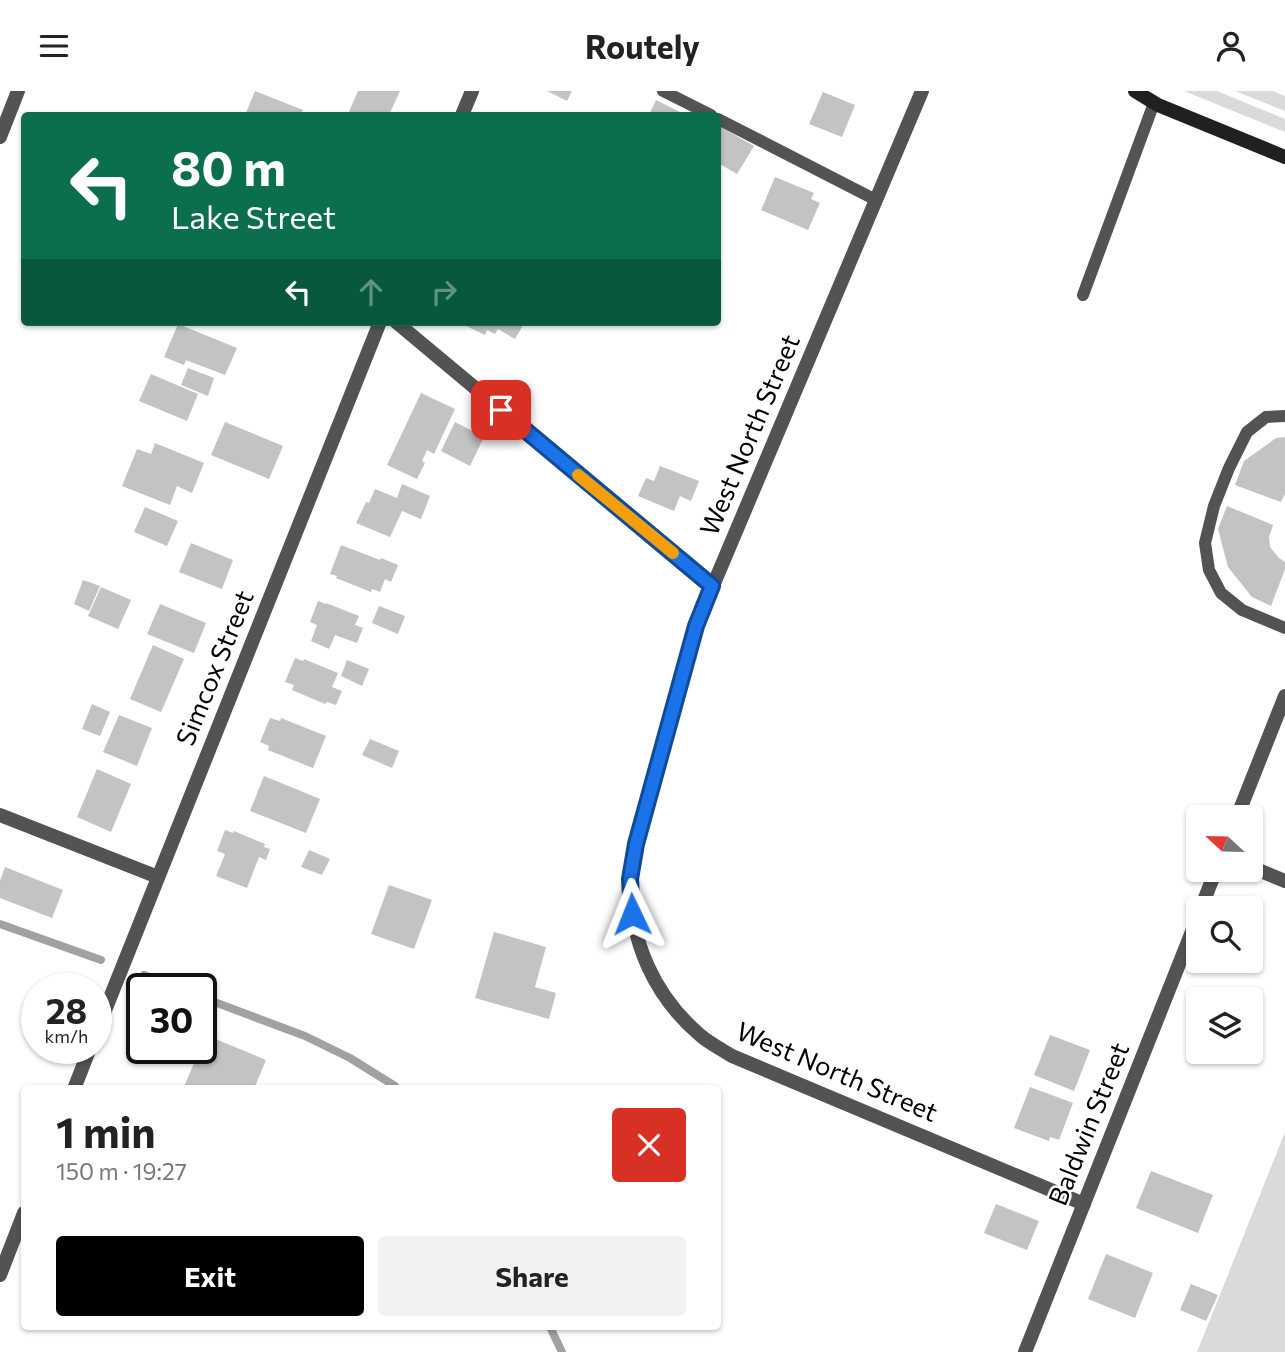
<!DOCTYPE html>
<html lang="en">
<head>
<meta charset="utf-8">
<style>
  :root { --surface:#fff; --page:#f2f2f2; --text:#222; --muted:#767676; --accent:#000 }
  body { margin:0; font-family:Commissioner,sans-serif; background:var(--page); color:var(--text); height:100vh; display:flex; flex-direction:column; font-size:26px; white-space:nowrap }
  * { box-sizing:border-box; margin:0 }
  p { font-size:23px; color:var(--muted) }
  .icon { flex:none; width:38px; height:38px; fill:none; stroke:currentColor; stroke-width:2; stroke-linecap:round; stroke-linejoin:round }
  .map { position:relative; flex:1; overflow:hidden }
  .sheet { position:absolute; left:21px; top:994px; width:700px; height:245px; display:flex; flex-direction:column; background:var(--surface); border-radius:7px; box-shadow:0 2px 5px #0004 }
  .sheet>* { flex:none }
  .guide { position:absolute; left:21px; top:21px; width:700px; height:214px; border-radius:7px; box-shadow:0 2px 5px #0004; background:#0b6e4f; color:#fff; overflow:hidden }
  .needle { width:46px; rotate:292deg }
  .fabs { position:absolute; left:1186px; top:714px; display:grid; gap:14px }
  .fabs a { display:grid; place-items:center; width:77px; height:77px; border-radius:7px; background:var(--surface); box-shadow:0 2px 5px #0004; font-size:35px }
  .speed { position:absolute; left:21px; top:882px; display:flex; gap:14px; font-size:35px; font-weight:700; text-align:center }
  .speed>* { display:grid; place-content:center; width:91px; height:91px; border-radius:50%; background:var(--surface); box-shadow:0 2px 5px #0004; line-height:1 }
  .speed small { font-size:18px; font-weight:400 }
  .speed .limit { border:4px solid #111; border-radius:10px; background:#fff; color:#111 }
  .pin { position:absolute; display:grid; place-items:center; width:60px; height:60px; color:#fff; margin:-30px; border-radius:14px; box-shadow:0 4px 10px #0006 }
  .me { position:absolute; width:77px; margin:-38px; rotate:358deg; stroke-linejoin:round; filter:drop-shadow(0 0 5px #0008) }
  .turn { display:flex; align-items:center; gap:24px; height:147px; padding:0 35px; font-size:32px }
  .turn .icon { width:91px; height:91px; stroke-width:2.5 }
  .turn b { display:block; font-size:49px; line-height:60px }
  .lanes { display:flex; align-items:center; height:66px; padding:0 35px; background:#0003; justify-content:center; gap:35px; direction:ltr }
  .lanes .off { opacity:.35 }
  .round { display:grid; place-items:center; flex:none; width:74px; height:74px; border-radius:7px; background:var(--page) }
  .head { display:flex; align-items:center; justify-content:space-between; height:119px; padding:0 35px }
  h1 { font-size:42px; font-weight:700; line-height:52px }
  .action { display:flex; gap:14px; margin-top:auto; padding:14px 35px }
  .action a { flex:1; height:80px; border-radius:7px; background:var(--accent); color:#fff; font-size:28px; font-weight:700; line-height:80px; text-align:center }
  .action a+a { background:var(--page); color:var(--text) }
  header { display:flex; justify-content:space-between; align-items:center; height:91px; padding:0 35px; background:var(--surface); font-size:32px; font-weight:700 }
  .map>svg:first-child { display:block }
</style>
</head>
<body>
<header><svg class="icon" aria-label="menu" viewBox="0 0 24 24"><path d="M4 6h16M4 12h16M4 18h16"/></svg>Routely<svg class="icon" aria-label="person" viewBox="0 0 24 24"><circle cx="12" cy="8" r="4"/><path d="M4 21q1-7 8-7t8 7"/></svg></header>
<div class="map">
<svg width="1285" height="1261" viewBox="0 0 1285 1261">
  <rect width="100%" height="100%" fill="#fff"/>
  <g fill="#dadada">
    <polygon points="1184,0 1217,0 1285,28 1285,41"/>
    <polygon points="1235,0 1272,0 1285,5 1285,20"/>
    <polygon points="1285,1041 1285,1261 1197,1261"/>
  </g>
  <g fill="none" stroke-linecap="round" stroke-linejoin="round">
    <g stroke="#a1a1a1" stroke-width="8">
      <polyline points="0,833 101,869"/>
      <polyline points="144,884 179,898"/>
      <polyline points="201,906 305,945 350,967 395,995 396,998"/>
      <polyline points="550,1236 562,1261"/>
    </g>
  </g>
  <g fill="#c3c3c3">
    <polygon points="255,0 303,19 301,24 245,24"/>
    <polygon points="358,0 400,0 389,24 353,24 348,23"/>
    <polygon points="547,0 572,0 567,10"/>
    <polygon points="823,1 855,14 842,46 809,33"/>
    <polygon points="656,9 686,24 649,24"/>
    <polygon points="719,35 754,55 737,83 718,72"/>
    <polygon points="775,86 814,102 811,108 820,112 808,139 761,119"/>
    <polygon points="458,231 525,231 515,248 498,238 495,243 487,239 485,244"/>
    <polygon points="178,233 237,257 225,284 186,269 184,274 164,266"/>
    <polygon points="188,277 214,287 208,305 181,294"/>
    <polygon points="151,283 198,303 187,330 139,310"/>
    <polygon points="421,302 455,318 434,363 427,359 422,370 425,372 417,388 387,374"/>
    <polygon points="225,331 283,355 269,388 211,364"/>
    <polygon points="455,331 484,346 470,375 441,360"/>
    <polygon points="1285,346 1285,403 1281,411 1235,394 1244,370 1276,347"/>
    <polygon points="155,352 204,372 192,402 177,395 170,414 122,395 137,358 151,363"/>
    <polygon points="660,375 699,390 691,410 680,405 674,420 638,405 646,387 654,390"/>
    <polygon points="402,393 430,405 421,428 402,420 390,446 356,432 366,411 369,412 375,398 397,407"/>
    <polygon points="1227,415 1273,434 1269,446 1270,456 1279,467 1285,471 1285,478 1271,515 1252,506 1228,476 1218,438"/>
    <polygon points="145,416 178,430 167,455 134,441"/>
    <polygon points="191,452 233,469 222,498 179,481"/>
    <polygon points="341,454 380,469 381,467 398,474 391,491 385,488 380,501 372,498 371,501 336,487 337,485 330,483"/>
    <polygon points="83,489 100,495 89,520 74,513"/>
    <polygon points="101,496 131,509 118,538 88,525"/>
    <polygon points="318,510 326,513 326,512 359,525 355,534 363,537 357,552 335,544 329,558 311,550 317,534 310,531"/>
    <polygon points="160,513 206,532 194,562 147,543"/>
    <polygon points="379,515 405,525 398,543 372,532"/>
    <polygon points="153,554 184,568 161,621 130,608"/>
    <polygon points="295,567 303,570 304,568 338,582 332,596 342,600 336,614 327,611 325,613 292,599 294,594 285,591"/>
    <polygon points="347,569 369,578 362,595 341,585"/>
    <polygon points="92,613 110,621 100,645 82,638"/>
    <polygon points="119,624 152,637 137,675 103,661"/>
    <polygon points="270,627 280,630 281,627 326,645 313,677 268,659 269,655 260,651"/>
    <polygon points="370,648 399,660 392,677 362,664"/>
    <polygon points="97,678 131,693 111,741 77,726"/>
    <polygon points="264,685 320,708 306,742 250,720"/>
    <polygon points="225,739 233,742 234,740 265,753 264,756 270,758 266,769 259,766 247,797 216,785 225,763 217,760"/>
    <polygon points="309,759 330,768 322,784 301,776"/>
    <polygon points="5,776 63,799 52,827 0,807 0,790"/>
    <polygon points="389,794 432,809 414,858 371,843"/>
    <polygon points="494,841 546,856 535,896 556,902 549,928 475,907"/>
    <polygon points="206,944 266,969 254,998 183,998"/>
    <polygon points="1050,944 1090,959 1074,1000 1034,984"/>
    <polygon points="1030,996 1073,1012 1059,1049 1050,1046 1049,1050 1014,1037"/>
    <polygon points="1151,1080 1213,1104 1198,1142 1136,1117"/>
    <polygon points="996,1113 1039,1130 1027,1159 984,1142"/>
    <polygon points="1106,1163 1153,1182 1135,1227 1088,1208"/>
    <polygon points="1191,1193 1218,1204 1206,1230 1180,1219"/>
  </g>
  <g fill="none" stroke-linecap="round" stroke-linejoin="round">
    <g stroke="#535353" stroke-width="12">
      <polyline points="663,0 711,24"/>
      <polyline points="718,28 876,109"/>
      <polyline points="1083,204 1154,12"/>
      <polyline points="1285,325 1266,326 1247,341 1229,377 1214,415 1205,452 1209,479 1221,502 1242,519 1285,537"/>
    </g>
    <g stroke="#535353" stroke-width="14">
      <path d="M 922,0 L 696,535 L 636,753 C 634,765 630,778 630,790 C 630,850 654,905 700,944 C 709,952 721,958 732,965 L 1084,1113"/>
      <polyline points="462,24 472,0"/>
      <polyline points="0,46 18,0"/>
      <polyline points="396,231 712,495"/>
      <polyline points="0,724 158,786"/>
      <polyline points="1237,726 1285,605"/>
      <polyline points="1251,776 1285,790"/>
      <polyline points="1201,817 1216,779"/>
      <polyline points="96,942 380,231"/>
      <polyline points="74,998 90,957"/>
      <polyline points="0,1184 24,1122"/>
      <polyline points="1025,1261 1199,823"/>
    </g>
    <polyline stroke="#202020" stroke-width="14" points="1135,0 1158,14 1285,66"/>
  </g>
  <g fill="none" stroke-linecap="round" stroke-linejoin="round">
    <g stroke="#114b97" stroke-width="18">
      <polyline id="route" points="501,319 712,495 696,535 636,753 630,788 632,823"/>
    </g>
    <use href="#route" stroke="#1a73e8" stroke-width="12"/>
    <polyline stroke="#f59e0b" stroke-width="12" points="578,384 673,462"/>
  </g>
  <g text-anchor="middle" stroke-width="5" stroke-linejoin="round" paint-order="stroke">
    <g font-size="26" fill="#000" stroke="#fff">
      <text transform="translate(750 344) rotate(-67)" y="9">West North Street</text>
      <text transform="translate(215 577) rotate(-68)" y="9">Simcox Street</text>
      <text transform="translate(837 981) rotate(23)" y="9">West North Street</text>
      <text transform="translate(1089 1033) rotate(-68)" y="9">Baldwin Street</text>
    </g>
  </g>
</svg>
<div class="fabs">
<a><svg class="needle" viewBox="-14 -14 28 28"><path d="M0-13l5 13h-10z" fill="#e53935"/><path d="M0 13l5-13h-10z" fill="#767676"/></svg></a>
<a><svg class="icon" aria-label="search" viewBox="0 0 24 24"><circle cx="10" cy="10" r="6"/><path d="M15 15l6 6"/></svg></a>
<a><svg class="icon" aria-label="layers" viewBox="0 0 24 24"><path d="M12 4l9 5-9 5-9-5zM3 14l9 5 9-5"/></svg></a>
</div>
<div class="speed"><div>28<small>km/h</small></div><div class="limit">30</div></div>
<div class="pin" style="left:501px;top:319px;background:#d93025"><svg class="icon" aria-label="arrive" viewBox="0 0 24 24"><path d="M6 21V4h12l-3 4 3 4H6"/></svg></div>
<svg class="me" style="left:632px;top:823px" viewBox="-20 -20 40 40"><path d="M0-17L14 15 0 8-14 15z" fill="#1a73e8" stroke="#fff" stroke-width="4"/></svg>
<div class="guide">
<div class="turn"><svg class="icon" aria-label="left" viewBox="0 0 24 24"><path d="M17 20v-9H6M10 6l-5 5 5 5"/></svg><div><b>80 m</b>Lake Street</div></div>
<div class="lanes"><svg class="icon" aria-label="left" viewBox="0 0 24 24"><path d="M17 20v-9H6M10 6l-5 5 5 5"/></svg><svg class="icon off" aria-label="ahead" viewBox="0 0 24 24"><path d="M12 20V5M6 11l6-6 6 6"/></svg><svg class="icon off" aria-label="right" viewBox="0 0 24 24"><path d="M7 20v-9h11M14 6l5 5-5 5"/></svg></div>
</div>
<section class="sheet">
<div class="head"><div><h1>1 min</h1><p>150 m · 19:27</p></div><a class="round" style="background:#d93025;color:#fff"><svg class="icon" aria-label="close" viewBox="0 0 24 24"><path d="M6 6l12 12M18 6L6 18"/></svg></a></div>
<div class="action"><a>Exit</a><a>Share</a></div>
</section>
</div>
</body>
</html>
